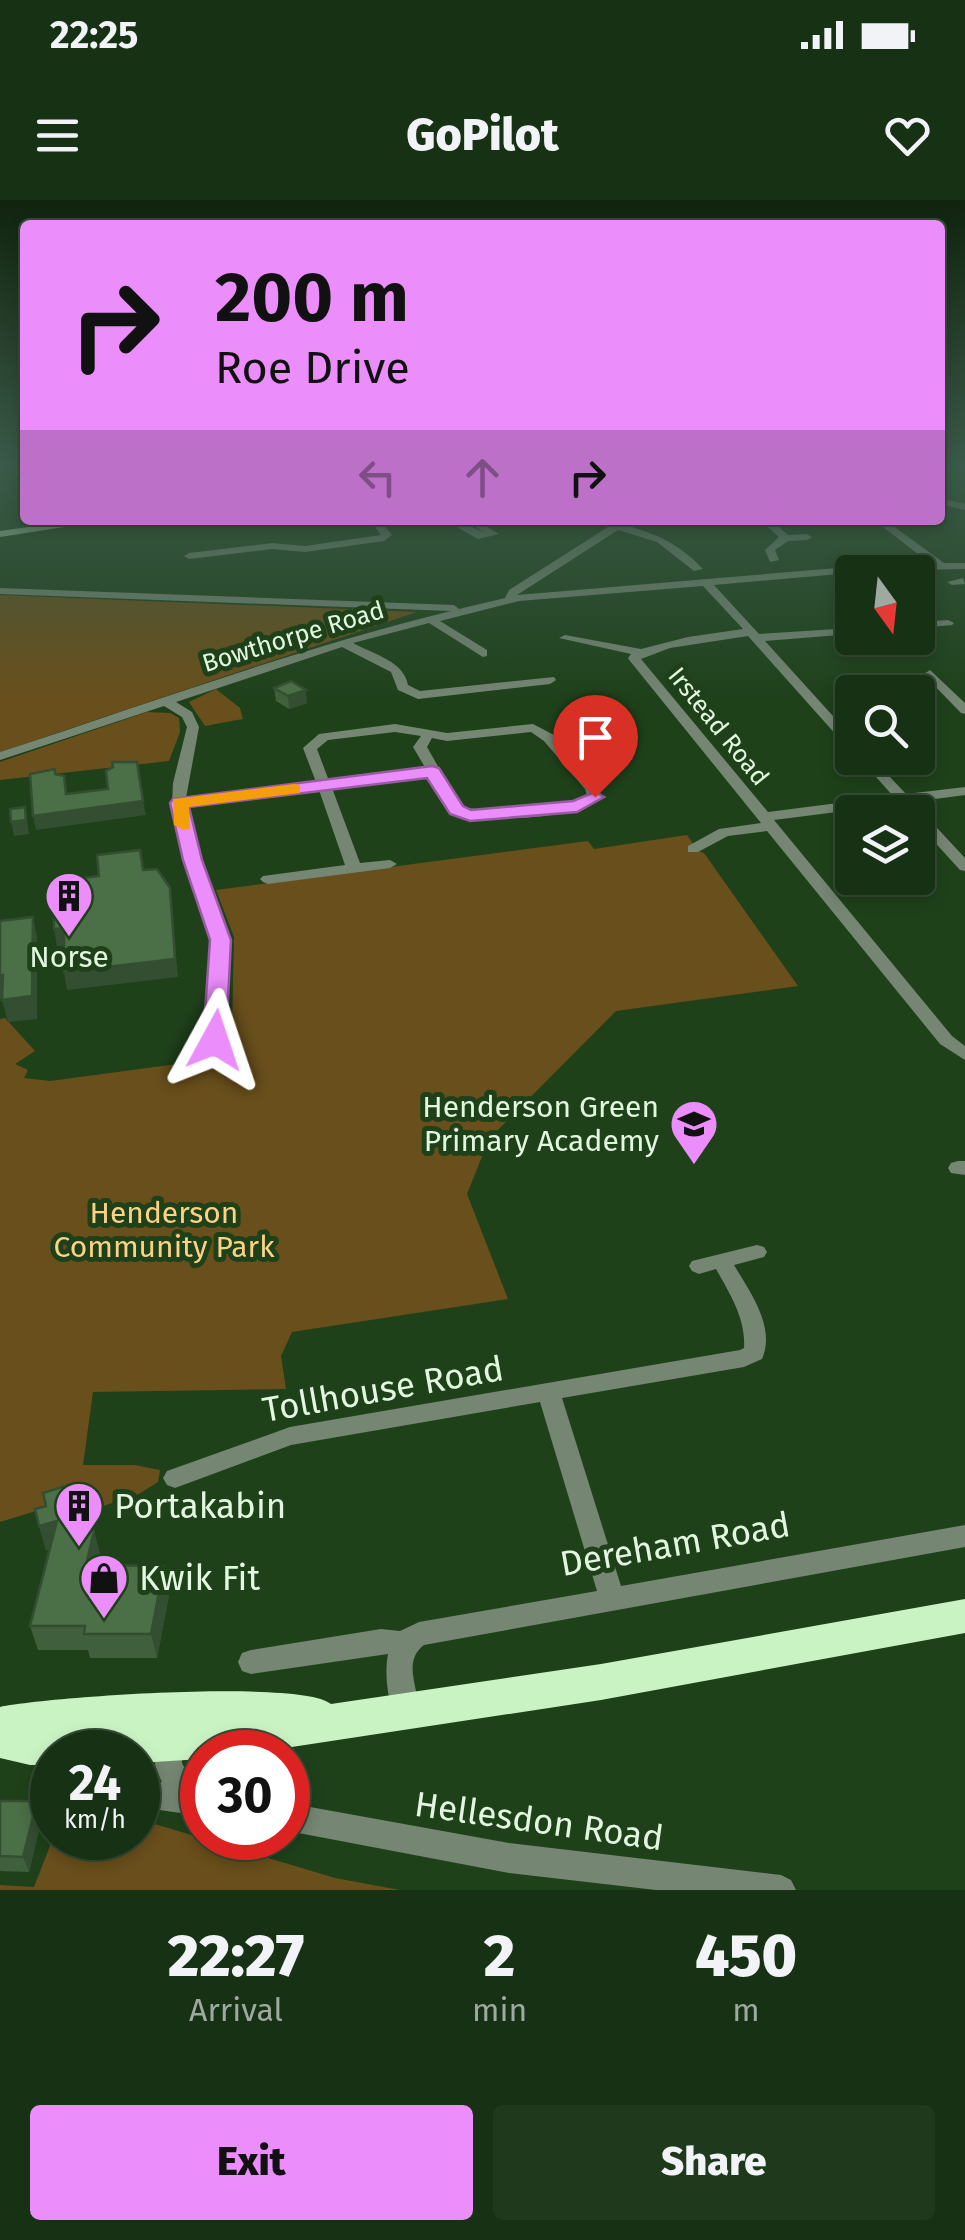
<!DOCTYPE html>
<html lang="en">
<head>
<meta charset="utf-8">
<style>
  :root { --surface:#163114; --page:#1f391d; --text:#f1f3f6; --muted:#9ea9a0; --line:#354c34; --accent:#eb8dfb }
  body { margin:0; font-family:"Fira Sans",sans-serif; background:var(--page); color:var(--text); height:100vh; display:flex; flex-direction:column; font-size:38px; white-space:nowrap }
  * { box-sizing:border-box; margin:0 }
  p { font-size:32px; color:var(--muted) }
  .icon { flex:none; width:55px; height:55px; fill:none; stroke:currentColor; stroke-width:2; stroke-linecap:round; stroke-linejoin:round }
  .map { position:relative; height:1690px; overflow:hidden }
  .details { display:flex; flex-direction:column; background:var(--surface); flex:1 }
  .details>* { flex:none }
  .banner { position:absolute; left:20px; top:20px; width:925px; height:305px; border-radius:10px; box-shadow:0 5px 15px #0003,0 0 0 2px var(--line); background:#eb8dfb; color:#111; overflow:hidden }
  .needle { width:65px; rotate:165deg }
  .controls { position:absolute; left:835px; top:355px; display:grid; gap:20px }
  .controls a { display:grid; place-items:center; width:100px; height:100px; border-radius:10px; background:var(--surface); box-shadow:0 5px 15px #0003,0 0 0 2px var(--line); font-size:50px }
  .speed { position:absolute; left:30px; top:1530px; display:flex; gap:20px; font-size:50px; font-weight:700; text-align:center }
  .speed>* { display:grid; place-content:center; width:130px; height:130px; border-radius:50%; background:var(--surface); box-shadow:0 5px 15px #0003,0 0 0 2px var(--line); line-height:1 }
  .speed small { font-size:25px; font-weight:400 }
  .speed .limit { border:15px solid #d22; background:#fff; color:#111 }
  .pin { position:absolute; display:grid; place-items:center; width:85px; height:85px; color:#fff; margin:-102px -42px; border-radius:50% 50% 50% 0; rotate:-45deg; box-shadow:0 0 10px #0007 }
  .pin .icon { rotate:45deg }
  .me { position:absolute; width:110px; margin:-55px; rotate:5deg; stroke-linejoin:round; filter:drop-shadow(0 0 8px #0008) }
  .turn { display:flex; align-items:center; gap:35px; height:210px; padding:0 30px; font-size:45px }
  .turn .icon { width:130px; height:130px; stroke-width:2.5 }
  .turn b { display:block; font-size:70px; line-height:85px }
  .lanes { display:flex; align-items:center; height:95px; padding:0 30px; background:#0003; justify-content:center; gap:50px; direction:ltr }
  .lanes .off { opacity:.35 }
  .eta { display:flex; justify-content:space-evenly; align-items:center; height:170px; text-align:center }
  .eta b { font-size:60px; font-weight:800; line-height:70px }
  .action { display:flex; gap:20px; margin-top:auto; padding:20px 30px }
  .action a { flex:1; height:115px; border-radius:10px; background:var(--accent); color:#111; font-size:40px; font-weight:800; line-height:115px; text-align:center }
  .action a+a { background:var(--page); color:var(--text) }
  .status { display:flex; justify-content:space-between; align-items:center; height:70px; padding:0 50px; background:var(--surface); direction:ltr }
  .status svg { height:28px; fill:currentColor }
  header { display:flex; justify-content:space-between; align-items:center; height:130px; padding:0 30px; background:var(--surface); font-size:45px; font-weight:800 }
  .map>svg:first-child { display:block }
</style>
</head>
<body>
<div class="status"><b>22:25</b><svg viewBox="0 0 49 12"><path d="M0 12V9h3v3zM5 12V6h3v6zM10 12V3h3v9zM15 12V0h3v12zM26 1h20v11H26zM47 4h2v5h-2z"/></svg></div>
<header><svg class="icon" aria-label="menu" viewBox="0 0 24 24"><path d="M4 6h16M4 12h16M4 18h16"/></svg>GoPilot<svg class="icon" aria-label="heart" viewBox="0 0 24 24"><path d="M12 20l-8-8c-3-5 5-10 8-4 3-6 11-1 8 4z"/></svg></header>
<div class="map">
<svg width="965" height="1690" viewBox="0 0 965 1690">
  <rect width="100%" height="100%" fill="#1e411a"/>
  <g fill="#694f1b">
    <polygon points="0,395 417,412 0,552"/>
    <polygon points="216,489 240,508 243,519 205,526 189,502"/>
    <polygon points="147,512 170,513 179,518 180,532 169,561 0,580 0,562"/>
    <polygon points="687,635 698,651 704,653 798,786 616,811 489,939 467,994 508,1099 292,1132 281,1156 286,1189 93,1192 83,1265 135,1265 160,1270 158,1282 139,1294 82,1313 78,1298 0,1322 0,819 5,818 35,851 15,864 28,870 24,878 50,881 207,860 226,850 236,856 232,828 234,737 216,690 588,641 594,649"/>
    <polygon points="138,1619 335,1678 400,1690 0,1690 0,1685 34,1687 53,1638 138,1638"/>
  </g>
  <g fill="none" stroke-linecap="round" stroke-linejoin="round">
    <g fill="#758673" fill-rule="evenodd">
      <polygon points="13,265 22,265 25,285 20,282"/>
      <polygon points="940,298 965,304 965,310 940,304"/>
      <polygon points="370,320 380,320 392,335 384,341 305,352 272,349 189,359 184,356 189,353 272,343 305,346 381,335"/>
      <polygon points="444,320 457,320 485,333 464,320 476,320 499,334 478,339"/>
      <path d="M 588,320 L 615,323 L 631,320 L 624,325 C 656,333 681,345 703,369 L 694,371 L 657,342 L 618,330 L 517,395 L 873,365 L 931,364 L 874,320 L 885,320 L 944,363 L 965,363 L 965,369 L 873,371 L 714,385 L 759,434 L 852,428 L 852,434 L 765,441 L 852,537 L 852,548 L 847,547 L 748,436 L 670,448 L 641,459 L 768,612 L 893,596 L 859,558 L 872,558 L 906,594 L 965,587 L 965,595 L 913,602 L 965,658 L 965,671 L 960,670 L 918,624 L 918,612 L 908,612 L 900,604 L 774,620 L 952,836 L 965,846 L 965,860 L 940,844 L 767,631 L 728,636 L 698,652 L 688,652 L 688,646 L 719,629 L 761,623 L 630,461 L 628,458 L 631,454 L 559,438 L 565,435 L 641,449 L 688,437 L 743,429 L 703,386 L 519,401 L 440,421 L 487,450 L 487,456 L 483,457 L 429,423 L 353,443 C 373,454 404,461 408,485 L 420,491 L 554,477 L 556,480 L 550,484 L 418,499 L 398,490 L 391,472 L 342,447 L 176,502 L 192,512 L 199,527 L 186,598 L 316,582 L 303,548 L 319,534 L 395,524 L 447,533 L 533,524 L 554,535 L 597,585 L 602,597 C 573,621 487,622 451,613 L 430,576 L 332,588 L 360,663 L 390,660 L 397,664 L 390,668 L 268,684 L 263,682 L 260,679 L 263,676 L 345,665 L 319,590 L 187,606 L 200,660 L 229,740 L 224,840 L 215,845 L 206,840 L 213,740 L 186,660 L 172,603 L 173,583 L 187,527 L 182,517 L 164,506 L 0,560 L 0,552 C 150,503 299,448 451,411 L 0,394 L 0,388 L 454,405 L 459,409 L 505,398 L 509,390 L 608,327 ZM 395,532 L 421,536 L 413,547 L 426,569 L 329,581 L 317,549 L 328,540 ZM 531,532 L 544,541 L 585,589 L 587,595 C 557,610 495,613 461,607 L 427,547 L 432,538 L 447,541 Z"/>
      <polygon points="760,320 771,320 788,335 807,334 812,337 807,340 788,341 775,350 779,360 770,362 765,350 779,337"/>
      <polygon points="963,378 965,384 952,385 947,382"/>
      <polygon points="948,420 954,423 952,425 918,428 918,422"/>
      <polygon points="930,470 965,503 965,514 961,513 926,477 924,474"/>
      <polygon points="958,961 965,961 965,975 951,973 948,968 951,963"/>
      <path d="M 757,1045 L 764,1047 L 767,1052 L 764,1057 L 734,1065 C 750,1092 776,1127 762,1159 L 744,1167 L 562,1198 L 621,1386 L 965,1325 L 965,1347 L 424,1445 C 398,1465 426,1496 416,1521 L 406,1525 L 396,1521 C 388,1501 384,1475 388,1454 L 251,1474 L 242,1471 L 238,1462 L 242,1453 L 251,1450 L 381,1429 L 400,1431 L 419,1422 L 597,1391 L 540,1202 L 291,1245 L 175,1288 L 167,1285 L 163,1278 L 167,1271 L 290,1227 L 740,1150 L 744,1148 C 746,1119 730,1094 716,1069 L 699,1074 L 692,1071 L 689,1066 L 692,1061 Z"/>
      <path d="M 167,1530 L 177,1534 L 181,1543 L 182,1563 L 194,1587 L 202,1588 L 202,1616 L 138,1607 L 138,1579 L 162,1582 C 154,1566 150,1550 157,1534 Z"/>
      <polygon points="288,1603 509,1643 781,1675 791,1680 796,1690 656,1690 509,1673 288,1631"/>
    </g>
    <polygon fill="#b2d4ad" fill-rule="evenodd" points="78,320 109,320 0,337 0,331"/>
    <path fill="#caf3c4" fill-rule="evenodd" d="M 965,1399 L 965,1433 L 601,1500 L 259,1552 L 202,1552 L 202,1559 L 138,1563 L 138,1552 L 52,1552 L 52,1565 L 30,1565 L 0,1558 L 0,1507 C 47,1497 302,1479 331,1504 L 601,1464 Z"/>
  </g>
  <g fill="#405f3c">
    <polygon points="274,488 307,503 289,509 276,501"/>
    <polygon points="77,1319 94,1331 100,1355 98,1365 170,1390 157,1458 90,1458 88,1450 38,1450 30,1426 49,1349 46,1350 39,1326"/>
    <polygon points="0,1601 42,1617 29,1672 0,1671"/>
  </g>
  <g fill="#344e31">
    <polygon points="306,490 307,503 289,509 288,496"/>
    <polygon points="143,601 146,615 36,630 33,616"/>
    <polygon points="25,607 29,634 14,636 11,622"/>
    <polygon points="170,688 178,777 67,790 64,772"/>
    <polygon points="33,717 37,738 37,819 8,822 2,800"/>
    <polygon points="64,728 67,745 57,747 54,729"/>
    <polygon points="3,775 8,798 0,799 0,776"/>
    <polygon points="57,1321 64,1345 46,1350 39,1326"/>
    <polygon points="94,1331 100,1355 92,1390 86,1365"/>
    <polygon points="164,1366 170,1390 157,1458 151,1434"/>
    <polygon points="37,1601 42,1617 29,1672 23,1657"/>
  </g>
  <g fill="#4b6f46" stroke="#344e31" stroke-width="2.5">
    <polygon points="291,481 306,490 288,496 274,488"/>
    <polygon points="112,562 137,562 143,601 33,616 30,574 55,569 55,574 64,576 66,594 108,589 106,571 113,567"/>
    <polygon points="25,607 26,620 11,622 10,609"/>
    <polygon points="140,650 143,670 157,669 170,688 175,759 64,772 64,728 54,729 54,714 84,711 82,678 99,676 97,655"/>
    <polygon points="33,717 32,796 2,800 3,775 0,776 0,721"/>
    <polygon points="68,1285 75,1319 86,1319 94,1331 86,1365 164,1366 151,1434 84,1434 85,1426 30,1426 57,1321 39,1326 35,1309 46,1306 43,1293"/>
    <polygon points="0,1601 37,1601 23,1657 0,1656"/>
  </g>
  <linearGradient id="sky" x2="0" y2="1"><stop stop-color="#10240e"/><stop offset="0.53" stop-color="#3b5a49"/><stop offset="1" stop-color="#3b5a49" stop-opacity="0"/></linearGradient>
  <rect width="965" height="502" fill="url(#sky)"/>
  <polygon fill="#eb8dfb" stroke="#995ca3" stroke-width="2.5" points="432,566 439,568 463,606 471,610 573,601 595,592 604,597 577,612 470,621 450,614 427,578 189,607 202,660 231,740 226,840 223,845 207,845 203,840 210,740 183,660 170,603 173,599"/>
  <polygon fill="#f59e0b" points="294,584 300,585 300,593 189,607 190,629 183,630 174,625 173,599"/>
  <defs>
    <g id="building-pin" transform="scale(2.5)"><path d="M0 17L-7.5 6A9.5 9.5 0 1 1 7.5 6Z" fill="#eb8dfb" stroke="#1e411a"/><path d="M-4-6H4V6H1V3H-1V6H-4ZM-2.5-4.3h1.7v1.8h-1.7ZM.8-4.3h1.7v1.8H.8ZM-2.5-1h1.7V.8h-1.7ZM.8-1h1.7V.8H.8Z" fill="#111"/></g>
    <g id="school-pin" transform="scale(2.5)"><path d="M0 17L-7.5 6A9.5 9.5 0 1 1 7.5 6Z" fill="#eb8dfb" stroke="#1e411a"/><path d="M0-5L7-2L0 1L-7-2ZM-4 1L0 2.5L4 1V4Q0 6-4 4Z" fill="#111"/></g>
    <g id="shop-pin" transform="scale(2.5)"><path d="M0 17L-7.5 6A9.5 9.5 0 1 1 7.5 6Z" fill="#eb8dfb" stroke="#1e411a"/><path d="M-5-2.5h2.3a2.7 3.5 0 0 1 5.4 0H5L5.5 6h-11ZM-1.5-2.5h3a1.5 2.3 0 0 0-3 0Z" fill="#111"/></g>
  </defs>
  <g fill-rule="evenodd">
    <use href="#building-pin" x="69" y="696"/>
    <use href="#school-pin" x="694" y="924"/>
    <use href="#building-pin" x="79" y="1306"/>
    <use href="#shop-pin" x="104" y="1378"/>
  </g>
  <g text-anchor="middle" stroke-width="10" stroke-linejoin="round" paint-order="stroke">
    <g font-size="25" fill="#e3f7e0" stroke="#1e411a">
      <text transform="translate(293 436) rotate(-17)" y="9">Bowthorpe Road</text>
      <text transform="translate(719 526) rotate(51)" y="9">Irstead Road</text>
    </g>
    <g font-size="30" fill="#e3f7e0" stroke="#1e411a">
      <text x="69" y="767">Norse</text>
      <text x="659" y="917" text-anchor="end">Henderson Green<tspan x="659" dy="34">Primary Academy</tspan></text>
    </g>
    <g font-size="30" fill="#fdd285" stroke="#1e411a">
      <text x="164" y="1023">Henderson<tspan x="164" dy="34">Community Park</tspan></text>
    </g>
    <g font-size="35" fill="#e3f7e0" stroke="#1e411a">
      <text transform="translate(383 1189) rotate(-10)" y="12">Tollhouse Road</text>
      <text transform="translate(675 1344) rotate(-10)" y="12">Dereham Road</text>
      <text transform="translate(539 1621) rotate(8)" y="12">Hellesdon Road</text>
    </g>
    <g font-size="35" fill="#e3f7e0" stroke="#1e411a" text-anchor="start">
      <text x="114" y="1318">Portakabin</text>
      <text x="139" y="1390">Kwik Fit</text>
    </g>
  </g>
</svg>
<div class="controls">
<a><svg class="needle" viewBox="-14 -14 28 28"><path d="M0-13l5 13h-10z" fill="#e53935"/><path d="M0 13l5-13h-10z" fill="#9ea9a0"/></svg></a>
<a><svg class="icon" aria-label="search" viewBox="0 0 24 24"><circle cx="10" cy="10" r="6"/><path d="M15 15l6 6"/></svg></a>
<a><svg class="icon" aria-label="layers" viewBox="0 0 24 24"><path d="M12 4l9 5-9 5-9-5zM3 14l9 5 9-5"/></svg></a>
</div>
<div class="speed"><div>24<small>km/h</small></div><div class="limit">30</div></div>
<div class="pin" style="left:595px;top:597px;background:#d93025"><svg class="icon" aria-label="arrive" viewBox="0 0 24 24"><path d="M6 21V4h12l-3 4 3 4H6"/></svg></div>
<svg class="me" style="left:215px;top:840px" viewBox="-20 -20 40 40"><path d="M0-17L14 15 0 8-14 15z" fill="#eb8dfb" stroke="#fff" stroke-width="4"/></svg>
<div class="banner">
<div class="turn"><svg class="icon" aria-label="right" viewBox="0 0 24 24"><path d="M7 20v-9h11M14 6l5 5-5 5"/></svg><div><b>200 m</b>Roe Drive</div></div>
<div class="lanes"><svg class="icon off" aria-label="left" viewBox="0 0 24 24"><path d="M17 20v-9H6M10 6l-5 5 5 5"/></svg><svg class="icon off" aria-label="ahead" viewBox="0 0 24 24"><path d="M12 20V5M6 11l6-6 6 6"/></svg><svg class="icon" aria-label="right" viewBox="0 0 24 24"><path d="M7 20v-9h11M14 6l5 5-5 5"/></svg></div>
</div>
</div>
<section class="details">
<div class="eta">
<div><b>22:27</b><p>Arrival</p></div>
<div><b>2</b><p>min</p></div>
<div><b>450</b><p>m</p></div>
</div>
<div class="action"><a>Exit</a><a>Share</a></div>
</section>
</body>
</html>
